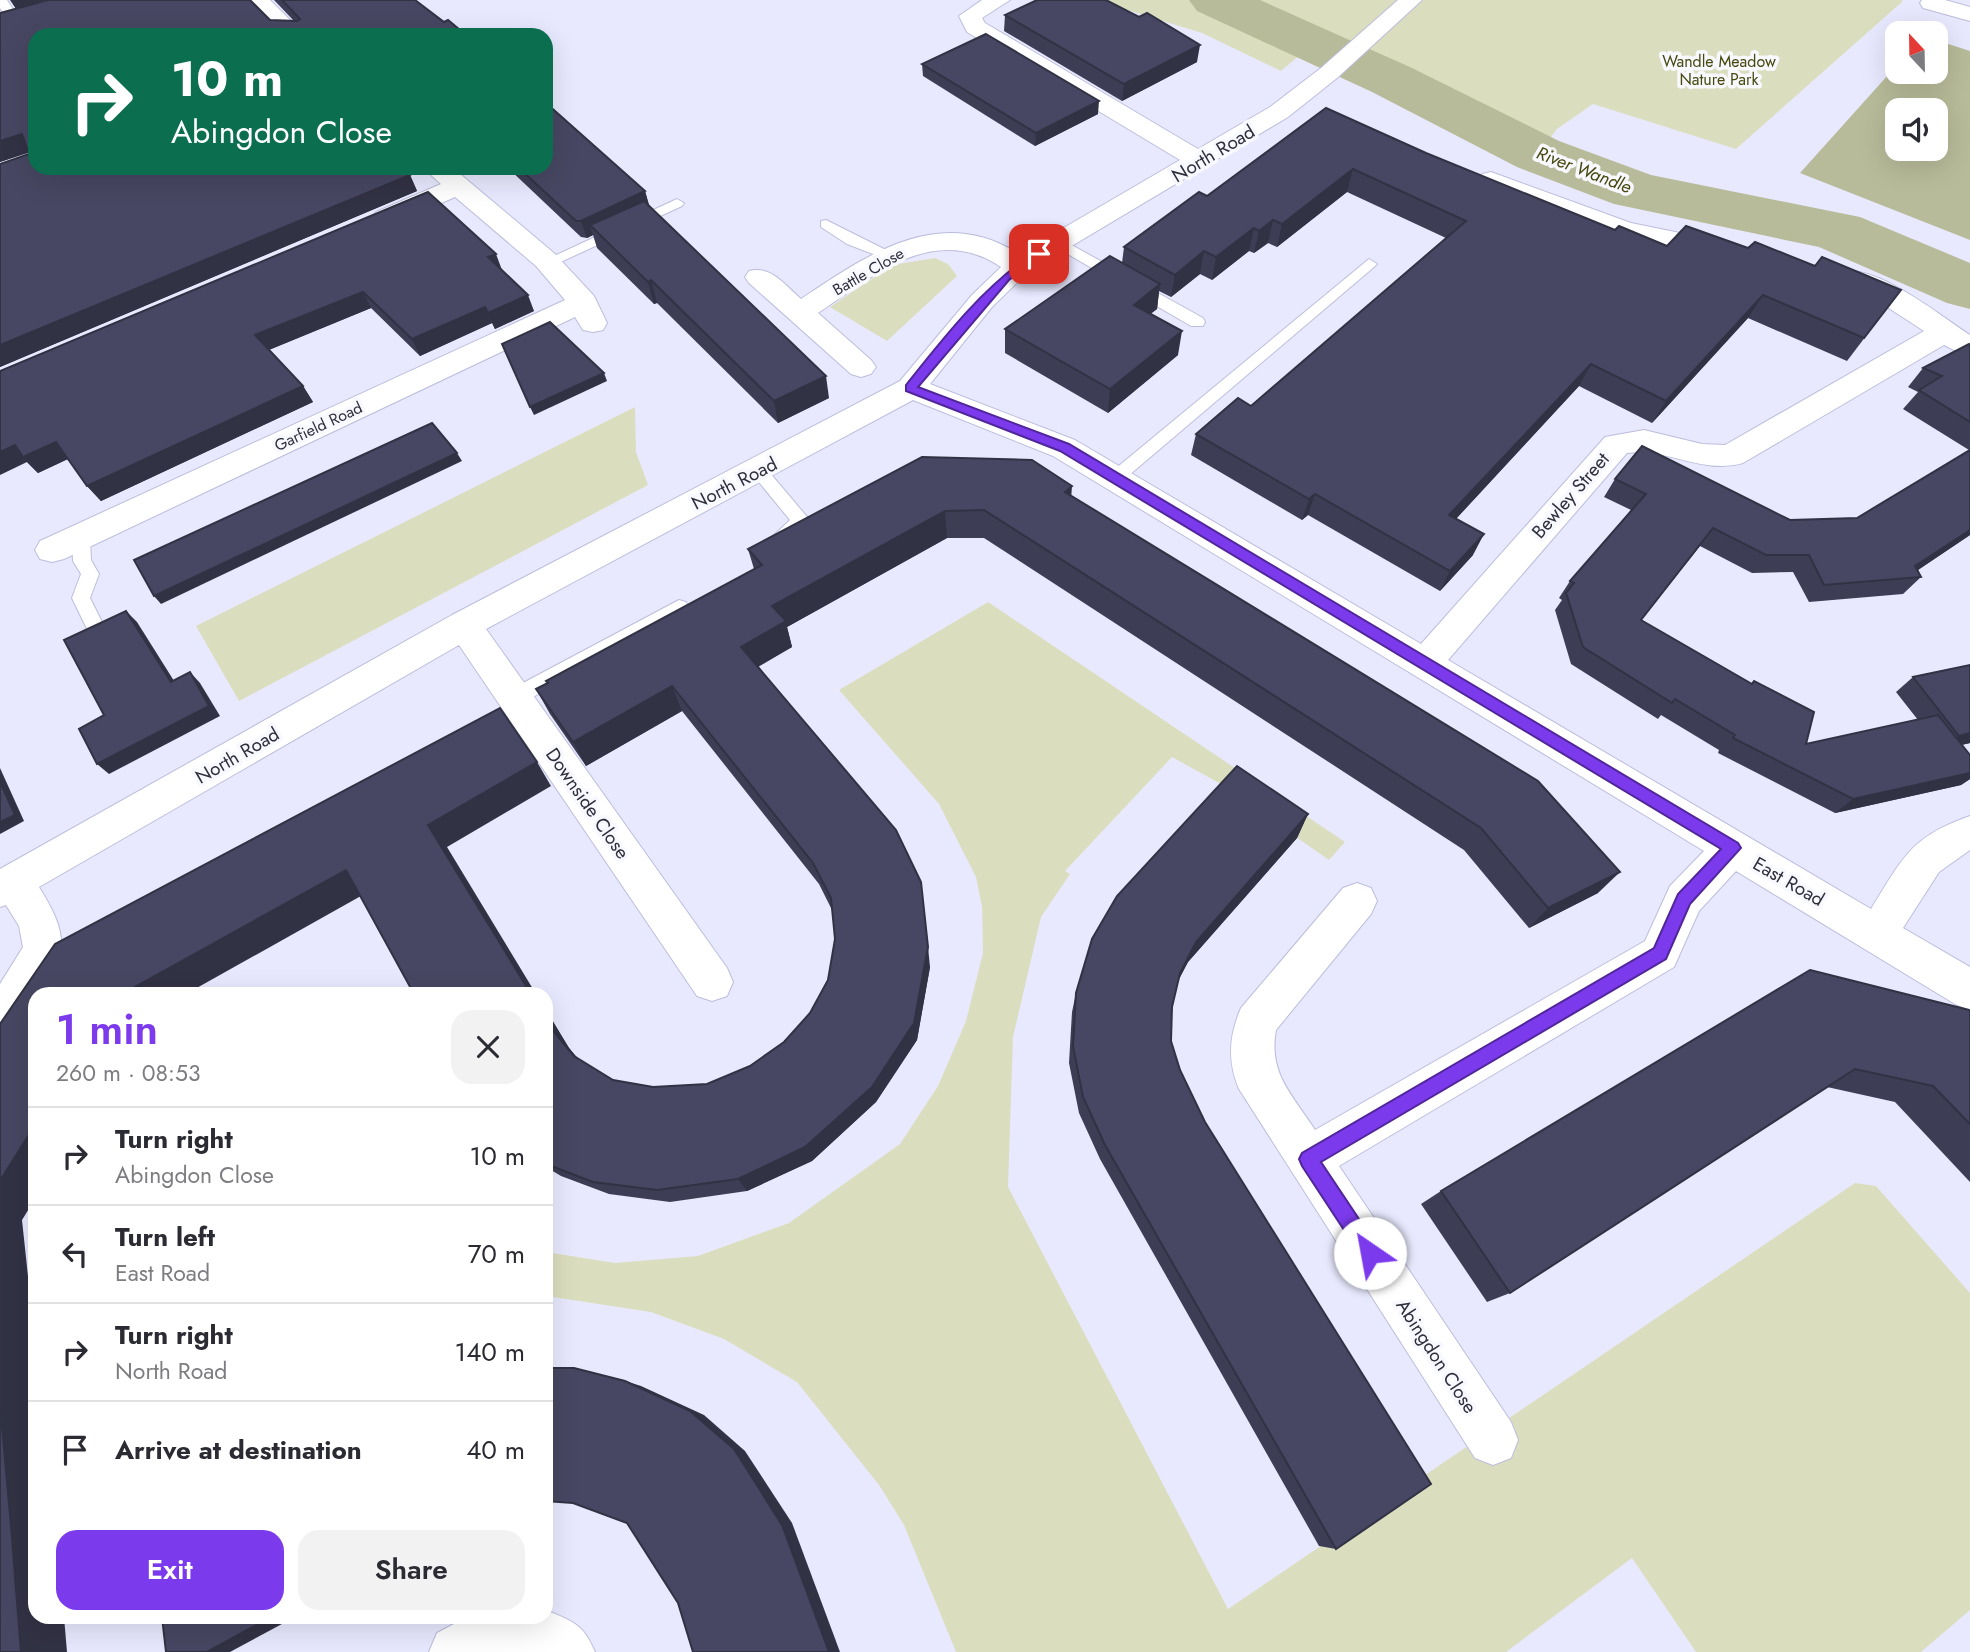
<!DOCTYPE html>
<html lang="en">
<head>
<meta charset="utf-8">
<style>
  :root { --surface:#fff; --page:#f2f2f3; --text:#2b2b33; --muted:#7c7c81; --line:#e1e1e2; --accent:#7c3aed }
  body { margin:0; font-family:Jost,sans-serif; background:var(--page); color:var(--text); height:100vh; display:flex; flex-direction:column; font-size:26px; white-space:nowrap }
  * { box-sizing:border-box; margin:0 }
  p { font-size:23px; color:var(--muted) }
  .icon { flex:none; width:38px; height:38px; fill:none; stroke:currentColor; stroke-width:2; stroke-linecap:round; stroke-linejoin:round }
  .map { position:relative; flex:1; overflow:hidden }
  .sheet { position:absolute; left:28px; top:987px; width:525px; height:637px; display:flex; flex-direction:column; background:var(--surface); border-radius:21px; box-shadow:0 7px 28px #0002 }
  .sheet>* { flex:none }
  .top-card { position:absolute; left:28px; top:28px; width:525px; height:147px; border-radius:21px; box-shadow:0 7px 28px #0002; background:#0b6e4f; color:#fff; overflow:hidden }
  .needle { width:46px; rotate:338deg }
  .buttons { position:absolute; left:1885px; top:21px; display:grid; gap:14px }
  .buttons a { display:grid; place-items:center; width:63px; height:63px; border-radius:14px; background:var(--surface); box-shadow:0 7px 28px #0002; font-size:35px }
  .pin { position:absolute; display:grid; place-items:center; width:60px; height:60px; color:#fff; margin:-30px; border-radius:14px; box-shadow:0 4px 10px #0006 }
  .me { position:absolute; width:77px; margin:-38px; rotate:327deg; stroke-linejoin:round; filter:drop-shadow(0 0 5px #0008) }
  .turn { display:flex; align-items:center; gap:24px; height:147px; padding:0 28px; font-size:32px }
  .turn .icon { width:91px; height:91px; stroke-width:2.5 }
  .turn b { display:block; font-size:49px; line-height:60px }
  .round { display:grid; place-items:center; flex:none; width:74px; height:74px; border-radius:21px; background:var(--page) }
  .head { display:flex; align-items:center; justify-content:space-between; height:119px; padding:0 28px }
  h1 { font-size:42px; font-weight:600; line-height:52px; color:var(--accent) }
  .cta { display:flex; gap:14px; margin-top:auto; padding:14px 28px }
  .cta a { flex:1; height:80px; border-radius:21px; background:var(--accent); color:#fff; font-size:28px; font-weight:600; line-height:80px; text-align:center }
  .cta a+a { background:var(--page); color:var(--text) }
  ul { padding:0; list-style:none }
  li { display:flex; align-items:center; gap:21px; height:98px; padding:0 28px; border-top:2px solid var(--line) }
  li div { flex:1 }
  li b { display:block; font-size:26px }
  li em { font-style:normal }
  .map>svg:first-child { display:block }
</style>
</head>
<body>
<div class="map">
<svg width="1970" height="1652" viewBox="0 0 1970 1652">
  <rect width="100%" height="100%" fill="#e8e9fe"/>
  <g fill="#dbdebe">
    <polygon points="1095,0 1900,0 1903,1 1736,149 1593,104 1557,129 1538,154 1313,44 1281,71 1202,33"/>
    <polygon points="935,258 948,264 957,276 887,341 830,307 892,265"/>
    <polygon points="635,407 636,452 648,485 239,701 196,626"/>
    <polygon points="988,602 1345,842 1329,860 1219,783 1172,757 1065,871 1070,874 1041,917 1013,1037 1008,1187 1228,1609 1855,1183 1876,1186 1970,1293 1970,1610 1921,1652 1696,1652 1632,1558 1506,1652 956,1652 904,1525 879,1485 797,1382 724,1339 651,1312 546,1296 546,1252 615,1263 698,1256 789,1223 900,1144 938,1086 966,1021 983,953 982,907 976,877 939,804 839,690"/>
  </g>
  <path fill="#b8bb99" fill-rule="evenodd" d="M 1936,40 L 1970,51 L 1970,240 L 1800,173 L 1897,65 L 1897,72 L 1936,72 ZM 1897,110 L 1936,110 L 1936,149 L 1897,149 Z"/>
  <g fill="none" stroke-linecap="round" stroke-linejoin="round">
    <polygon fill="#b8bb99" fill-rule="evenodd" points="1189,0 1260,0 1412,68 1559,141 1651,175 1860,217 1970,263 1970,309 1947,303 1819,247 1614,204 1517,167 1372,92 1197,11"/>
    <g stroke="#bcbddd" stroke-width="2">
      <g id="service">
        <polygon points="0,0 7,0 19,19 17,22 9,22 0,8"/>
        <polygon points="677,199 684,203 682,206 552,266 542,266 539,263"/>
        <polygon points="826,220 898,256 891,261 847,244 821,227 821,221"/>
        <polygon points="1059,238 1203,318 1205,322 1203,326 1191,326 1054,246 1054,240"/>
        <polygon points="1369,259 1377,264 1374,267 1121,482 1109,482 1106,478 1109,474"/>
        <polygon points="758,464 764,466 808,518 805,530 778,547 769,540 790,520 749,470"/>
        <polygon points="81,530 90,537 91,560 99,574 90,598 106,630 97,637 90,635 72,598 81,574 73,561 72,537"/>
        <polygon points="679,600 686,602 688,607 686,612 522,703 508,703 505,697 508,691"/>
      </g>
    </g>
    <g stroke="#bcbddd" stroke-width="2">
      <g id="minor">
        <polygon points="246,0 270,0 305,35 280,35"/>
        <path d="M 982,0 L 1010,0 L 982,18 L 985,23 L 1198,149 L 1270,107 L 1321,68 L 1398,0 L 1422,0 L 1337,78 L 1288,117 L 1028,272 L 992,307 L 930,384 L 1075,440 L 1421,644 L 1605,437 L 1644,430 L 1702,444 L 1725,445 L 1924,331 L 1867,294 L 1838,284 L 1834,278 L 1838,272 C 1875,262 1939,315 1970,335 L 1970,358 L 1944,345 L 1743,463 C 1702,475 1667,447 1627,453 L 1448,660 L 1871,909 C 1903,858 1910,837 1970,816 L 1970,850 L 1939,872 L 1903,928 L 1970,967 L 1970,1010 L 1955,1004 L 1736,871 L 1699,911 L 1674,967 L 1339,1166 L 1511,1422 L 1518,1440 L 1511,1458 L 1493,1465 L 1475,1458 L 1239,1089 C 1227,1061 1229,1035 1241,1008 L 1343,888 L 1357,883 L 1371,888 L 1377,901 L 1371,914 L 1276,1030 C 1268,1074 1293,1095 1315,1130 L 1645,941 L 1670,886 L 1704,851 L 1053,456 L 913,400 L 486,629 L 727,968 L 733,982 L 727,996 L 712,1001 L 697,996 L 459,645 L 39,887 C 66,930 70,951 42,994 L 35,994 C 35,1014 17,1031 0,1038 L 0,984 L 23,947 L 19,926 L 6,905 L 0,907 L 0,869 L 452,615 L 900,381 L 972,295 L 1001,267 C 934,222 873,276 818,313 L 871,360 L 876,367 L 871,374 L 861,377 L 851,374 L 749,283 L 745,277 L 749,271 C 771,265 785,285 801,299 C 867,255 940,203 1019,254 L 1180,160 L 967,32 L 959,16 Z"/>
        <polygon points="1922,0 1945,0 1970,7 1970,21 1923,8 1920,3"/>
        <polygon points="429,168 453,168 555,254 594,296 607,323 603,330 593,332 583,330 575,317 64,559 52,562 40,559 35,550 40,541 565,300 536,266 455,197 394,224 376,224 372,218 376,212 441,184 431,175"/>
        <polygon points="1491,172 1631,223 1724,242 1734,244 1738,250 1734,256 1724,258 1614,236 1482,186 1478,180 1482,174"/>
        <path d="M 546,1610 C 573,1622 583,1623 595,1652 L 429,1652 L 437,1633 L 467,1617 L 546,1617 Z"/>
      </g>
    </g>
    <use href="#service" fill="#fff" fill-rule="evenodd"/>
    <use href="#minor" fill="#fff" fill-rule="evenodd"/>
  </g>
  <g fill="#3d3d55">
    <polygon points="48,0 250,0 270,20 294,21 274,0 415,0 444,22 448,20 466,35 35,35 35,168 403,168 410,175 417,191 0,367 0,164 29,154 28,152 0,162 0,13"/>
    <polygon points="1005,15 1139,17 1197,62 1122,101 1004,31"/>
    <polygon points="922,64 1098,114 1035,146 923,76"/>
    <polygon points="1426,153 1615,230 1667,246 1748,248 1901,290 1847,361 1748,318 1652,423 1579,386 1456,519 1473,555 1440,591 1308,515 1302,520 1191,455 1196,434 1251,406 1446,238 1347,192 1277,247 1268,243 1254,253 1249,251 1212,280 1200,274 1171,297 1159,291 1157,309 1150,314 1178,355 1108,413 1005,353 1005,329 1122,263 1124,247 1207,196"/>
    <polygon points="508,168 546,168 645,191 649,206 829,398 778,423 657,303 654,304 597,248 593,235 587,238 581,237"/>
    <polygon points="428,192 502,270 534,311 495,329 492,323 420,356 371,308 269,350 303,386 313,402 101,501 87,486 68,459 38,473 27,462"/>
    <polygon points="1970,345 1970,535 1918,570 1921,577 1903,594 1809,602 1793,572 1752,573 1700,546 1641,620 1806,744 1918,720 1896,692 1913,677 1970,665 1970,743 1962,745 1970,755 1970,779 1961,785 1835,813 1718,753 1719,750 1661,715 1658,719 1571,664 1555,610 1562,600 1559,598 1570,581 1631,510 1604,497 1615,479 1790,520 1857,518 1969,450 1903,409 1918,392 1908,387 1923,368"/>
    <polygon points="922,457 1071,495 1598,893 1529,928 1464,850 984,538 947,538 787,627 792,647 758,667 930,967 917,1040 876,1102 812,1161 747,1191 670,1202 609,1194 561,1176 546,1167 546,1010 569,1048 578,1059 613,1080 653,1087 707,1084 750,1066 784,1042 810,1013 828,980 835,939 832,910 819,884 682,711 586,766 550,714 536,689 754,569 748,549"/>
    <polygon points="1308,814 1297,838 1188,962 1177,983 1172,1007 1171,1041 1336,1549 1319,1546 1100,1159 1079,1113 1069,1063 1072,1012 1076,993"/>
    <polygon points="1970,1011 1970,1182 1895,1102 1827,1087 1510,1293 1487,1302 1421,1204 1441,1191"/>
  </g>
  <g fill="#323245">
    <polygon points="10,0 46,0 16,9"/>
    <polygon points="1200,45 1197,62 1122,101 1124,84"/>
    <polygon points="1099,101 1098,114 1035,146 1036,133"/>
    <polygon points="22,134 34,151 0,162 0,141"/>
    <polygon points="1353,169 1347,192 1277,247 1282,224"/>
    <polygon points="410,175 417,191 0,367 0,345"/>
    <polygon points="645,191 650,208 590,225 593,235 587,238 581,221"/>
    <polygon points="1273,220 1268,243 1254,253 1259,231"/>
    <polygon points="1254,228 1249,251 1212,280 1216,257"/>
    <polygon points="1204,251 1200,274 1171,297 1175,275"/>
    <polygon points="496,254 502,270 495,274 488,257"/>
    <polygon points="651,280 657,303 654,304 648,282"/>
    <polygon points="1160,284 1157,309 1131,329 1134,305"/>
    <polygon points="363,292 371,308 266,351 255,335"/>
    <polygon points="528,295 534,311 495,329 488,313"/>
    <polygon points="1763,295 1748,318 1652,423 1666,401"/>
    <polygon points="485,307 492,323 420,356 412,339"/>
    <polygon points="1182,331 1178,355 1108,413 1110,389"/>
    <polygon points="1591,364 1579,386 1439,537 1449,515"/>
    <polygon points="604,373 607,381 534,415 530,407"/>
    <polygon points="826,376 829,398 778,423 774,401"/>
    <polygon points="303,386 313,402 101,501 87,486"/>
    <polygon points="56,442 70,458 38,473 27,462 0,475 0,452 15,445"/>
    <polygon points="457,453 462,461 161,604 154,596"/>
    <polygon points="1072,486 1070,514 1065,492"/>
    <polygon points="1315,494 1308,515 1302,520 1309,499"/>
    <polygon points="945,511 947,538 787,627 792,647 748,672 741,647 772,606"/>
    <polygon points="1970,530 1970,535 1906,578 1915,566"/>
    <polygon points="1484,534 1473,555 1440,591 1450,571"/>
    <polygon points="126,611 137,622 181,692 171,682"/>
    <polygon points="190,672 200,683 220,716 109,774 97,764"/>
    <polygon points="672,686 682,711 586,766 573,742"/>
    <polygon points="1970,733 1970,743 1941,749 1959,736"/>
    <polygon points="537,762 551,786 447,847 536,994 531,994 428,825"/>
    <polygon points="0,768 24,821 0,834"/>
    <polygon points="1970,773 1970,779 1961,785 1835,813 1853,799"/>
    <polygon points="1308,814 1297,838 1188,962 1172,992 1180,973 1196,942"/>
    <polygon points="346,870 368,892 186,994 122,994"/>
    <polygon points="1620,872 1598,893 1529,928 1548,908"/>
    <polygon points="928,947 930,967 917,1040 876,1102 812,1161 747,1191 738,1179"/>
    <polygon points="546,1010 569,1048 589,1072 574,1056 553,1031 546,1019"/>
    <polygon points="35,1125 35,1199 22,1220 35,1342 35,1617 64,1617 67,1652 21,1652 0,1405 0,1181"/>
    <polygon points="625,1381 641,1386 704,1415 745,1451 792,1523 840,1652 829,1652"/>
    <polygon points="271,1617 295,1617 230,1652 207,1652"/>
  </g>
  <g fill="#474763" stroke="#323245" stroke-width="2">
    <polygon points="48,0 250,0 270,20 297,21 300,19 282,0 415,0 444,22 448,20 466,35 35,35 35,168 403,168 410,175 0,345 0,164 29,154 22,134 0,141 0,13"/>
    <polygon points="1037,0 1106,0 1139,17 1147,13 1200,45 1124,84 1005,15"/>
    <polygon points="986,34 1099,101 1036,133 922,64"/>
    <polygon points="546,103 645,191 581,221 576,221 519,168 546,168"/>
    <polygon points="1326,108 1426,153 1615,230 1619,226 1667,246 1686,226 1748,248 1755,242 1815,266 1822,257 1901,290 1864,338 1763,295 1666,401 1591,364 1449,515 1484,534 1450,571 1315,494 1309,499 1196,434 1238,398 1251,406 1466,221 1353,169 1282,224 1273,220 1259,231 1254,228 1216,257 1204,251 1175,275 1124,247 1199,192 1207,196"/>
    <polygon points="428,192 496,254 488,257 528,295 488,313 485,307 412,339 363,292 255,335 303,386 87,486 56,442 23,457 15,445 0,452 0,371"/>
    <polygon points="644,201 826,376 774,401 651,280 648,282 590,225"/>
    <polygon points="1110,256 1160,284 1134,305 1182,331 1110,389 1005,329"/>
    <polygon points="550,322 604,373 530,407 502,344"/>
    <polygon points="1969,344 1970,345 1970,422 1919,390 1942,376 1923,368"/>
    <polygon points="432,423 457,453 154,596 134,560"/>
    <polygon points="1642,446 1790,520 1857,518 1970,450 1970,530 1915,566 1921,577 1824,585 1809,555 1766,555 1713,528 1641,620 1752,684 1754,681 1814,712 1806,744 1938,715 1970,755 1970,773 1853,799 1733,738 1735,735 1675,699 1672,703 1583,647 1566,593 1574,583 1570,581 1646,494 1615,479"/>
    <polygon points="922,457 1032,460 1072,486 1065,492 1538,781 1620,872 1548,908 1481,828 984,510 945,511 772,606 786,621 741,647 896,830 921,882 928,947 914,1023 872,1087 805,1147 738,1179 657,1190 593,1182 546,1164 546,1019 553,1031 574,1056 613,1080 653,1087 707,1084 750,1066 784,1042 810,1013 828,980 835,939 831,898 813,863 672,686 573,742 536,689 548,683 546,681 762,565 748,549"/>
    <polygon points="126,611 171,682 190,672 209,706 97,764 79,729 104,715 64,640"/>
    <polygon points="1970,665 1970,733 1959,736 1913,677"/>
    <polygon points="500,708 537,762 428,825 531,994 414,994 346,870 122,994 35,994 35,1125 0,1181 0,1024 55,944"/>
    <polygon points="1237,766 1308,814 1196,942 1180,973 1172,1007 1171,1041 1180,1070 1205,1122 1431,1484 1336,1549 1105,1145 1083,1097 1073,1046 1076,993 1092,939 1117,896"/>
    <polygon points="0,782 15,815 0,822"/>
    <polygon points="1810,970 1969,1010 1970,1011 1970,1124 1933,1086 1855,1069 1510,1293 1441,1191"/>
    <polygon points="546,1368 574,1368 625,1381 690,1411 734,1449 782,1525 829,1652 693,1652 678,1603 627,1523 573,1503 546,1501"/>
    <polygon points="0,1405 11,1526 21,1652 0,1652"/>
    <polygon points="162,1617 271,1617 207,1652 166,1652"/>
  </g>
  <path fill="#7c3aed" stroke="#51269a" stroke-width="2" d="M 1035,252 L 1044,254 L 1009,280 L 918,387 L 1069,444 L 1738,843 L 1741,848 L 1690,904 L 1666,959 L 1321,1162 L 1377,1246 L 1380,1253 L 1377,1259 L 1370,1262 L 1363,1259 L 1302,1166 L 1299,1159 L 1302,1153 L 1654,948 L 1678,894 L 1721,849 L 1060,451 L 906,391 L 906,385 C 945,336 983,287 1035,252 Z"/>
  <g text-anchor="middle" stroke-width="7" stroke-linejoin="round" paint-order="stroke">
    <g font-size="16" fill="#47490f" stroke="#f8f8ff">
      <text x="1719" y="67">Wandle Meadow<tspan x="1719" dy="18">Nature Park</tspan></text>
    </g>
    <g font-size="16" fill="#2f303c" stroke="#f8f8ff">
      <text transform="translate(868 271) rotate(-30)" y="6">Battle Close</text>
      <text transform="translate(318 426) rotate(-25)" y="6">Garfield Road</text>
    </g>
    <g font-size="18" font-style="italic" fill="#46480e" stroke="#f8f8ff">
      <text transform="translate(1584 170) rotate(21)" y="6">River Wandle</text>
    </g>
    <g font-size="19" fill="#2f303c" stroke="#f8f8ff">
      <text transform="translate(1213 153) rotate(-31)" y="7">North Road</text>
      <text transform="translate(734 483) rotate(-27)" y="7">North Road</text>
      <text transform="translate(1570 495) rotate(-49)" y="7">Bewley Street</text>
      <text transform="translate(237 755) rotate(-30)" y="7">North Road</text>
      <text transform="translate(588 803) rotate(55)" y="7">Downside Close</text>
      <text transform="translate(1789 881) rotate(30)" y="7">East Road</text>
      <text transform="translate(1437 1356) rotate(57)" y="7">Abingdon Close</text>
    </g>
  </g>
</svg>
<div class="buttons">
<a><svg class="needle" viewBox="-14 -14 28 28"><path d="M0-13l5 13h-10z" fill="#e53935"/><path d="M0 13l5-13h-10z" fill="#7c7c81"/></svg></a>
<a><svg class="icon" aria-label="sound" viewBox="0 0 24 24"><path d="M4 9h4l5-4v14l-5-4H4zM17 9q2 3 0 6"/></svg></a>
</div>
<div class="pin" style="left:1039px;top:254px;background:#d93025"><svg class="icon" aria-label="arrive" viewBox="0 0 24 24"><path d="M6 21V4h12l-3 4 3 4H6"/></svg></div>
<svg class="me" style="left:1370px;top:1253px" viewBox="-20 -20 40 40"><circle r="19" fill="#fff"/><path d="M0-13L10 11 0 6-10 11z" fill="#7c3aed"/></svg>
<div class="top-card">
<div class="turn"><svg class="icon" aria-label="right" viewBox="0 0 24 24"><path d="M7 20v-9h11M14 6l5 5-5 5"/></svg><div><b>10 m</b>Abingdon Close</div></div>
</div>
<section class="sheet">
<div class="head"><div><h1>1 min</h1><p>260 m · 08:53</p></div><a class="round"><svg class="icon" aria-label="close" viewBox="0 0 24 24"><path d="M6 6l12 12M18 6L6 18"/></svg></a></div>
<ul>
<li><svg class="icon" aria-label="right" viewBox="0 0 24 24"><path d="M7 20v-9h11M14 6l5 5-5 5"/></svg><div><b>Turn right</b><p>Abingdon Close</p></div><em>10 m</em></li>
<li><svg class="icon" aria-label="left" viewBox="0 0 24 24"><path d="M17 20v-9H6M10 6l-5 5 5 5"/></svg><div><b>Turn left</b><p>East Road</p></div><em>70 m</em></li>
<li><svg class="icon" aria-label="right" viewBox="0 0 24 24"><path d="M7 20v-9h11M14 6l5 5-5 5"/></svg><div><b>Turn right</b><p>North Road</p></div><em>140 m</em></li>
<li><svg class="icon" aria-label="arrive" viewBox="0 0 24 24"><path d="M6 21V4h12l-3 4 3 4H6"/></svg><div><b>Arrive at destination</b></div><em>40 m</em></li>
</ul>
<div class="cta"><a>Exit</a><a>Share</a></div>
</section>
</div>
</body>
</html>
